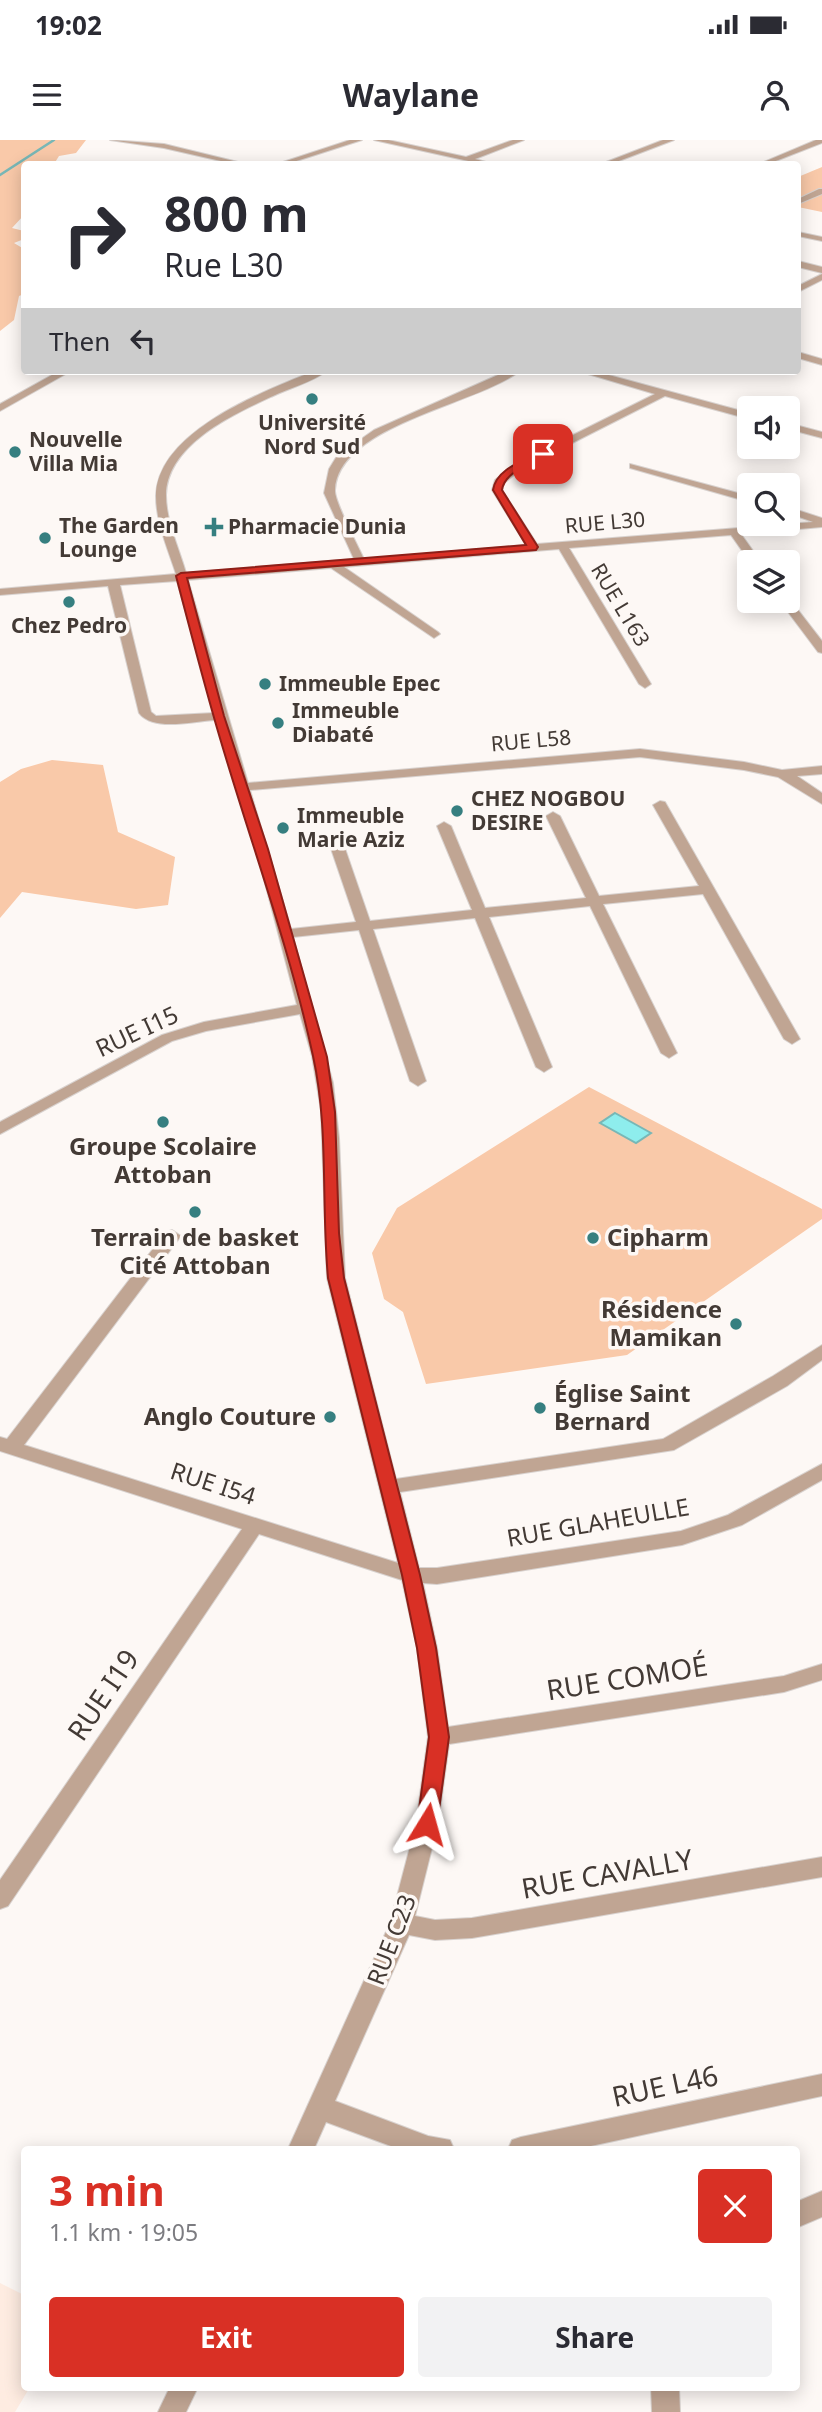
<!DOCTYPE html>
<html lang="en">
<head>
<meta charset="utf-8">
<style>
  :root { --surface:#fff; --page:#f2f2f3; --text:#2b2b33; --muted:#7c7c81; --accent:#d93025 }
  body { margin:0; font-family:"Noto Sans",sans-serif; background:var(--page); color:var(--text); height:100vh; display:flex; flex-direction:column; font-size:26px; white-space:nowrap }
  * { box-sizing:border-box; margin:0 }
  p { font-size:23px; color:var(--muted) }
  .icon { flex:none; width:38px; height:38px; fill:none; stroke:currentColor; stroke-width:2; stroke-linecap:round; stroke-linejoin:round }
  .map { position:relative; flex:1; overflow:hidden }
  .side { position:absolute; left:21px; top:2006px; width:779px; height:245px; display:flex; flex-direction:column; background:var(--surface); border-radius:7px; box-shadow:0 4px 18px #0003 }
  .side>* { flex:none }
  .guide { position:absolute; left:21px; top:21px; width:780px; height:214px; border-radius:7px; box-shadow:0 4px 18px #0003; background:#fff; color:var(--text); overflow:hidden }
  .fabs { position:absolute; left:737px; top:256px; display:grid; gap:14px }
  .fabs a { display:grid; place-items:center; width:63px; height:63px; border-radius:7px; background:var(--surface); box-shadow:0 4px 18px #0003; font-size:35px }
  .pin { position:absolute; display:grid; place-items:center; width:60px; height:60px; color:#fff; margin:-30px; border-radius:14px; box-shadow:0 4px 10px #0006 }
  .me { position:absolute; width:77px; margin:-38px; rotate:8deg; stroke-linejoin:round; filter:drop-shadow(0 0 5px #0008) }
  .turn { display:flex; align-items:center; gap:24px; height:147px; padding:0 28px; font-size:32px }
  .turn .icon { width:91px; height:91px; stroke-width:2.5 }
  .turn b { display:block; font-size:49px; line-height:60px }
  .then { display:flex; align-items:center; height:66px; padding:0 28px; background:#0003; gap:14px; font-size:26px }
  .round { display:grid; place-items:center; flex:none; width:74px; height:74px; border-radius:7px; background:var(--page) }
  .overview { display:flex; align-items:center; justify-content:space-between; height:119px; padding:0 28px }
  h1 { font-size:42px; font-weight:700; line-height:52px; color:var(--accent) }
  .button { display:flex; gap:14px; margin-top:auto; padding:14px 28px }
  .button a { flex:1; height:80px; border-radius:7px; background:var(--accent); color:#fff; font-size:28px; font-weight:700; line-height:80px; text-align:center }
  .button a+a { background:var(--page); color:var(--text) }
  .status { display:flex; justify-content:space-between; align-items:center; height:49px; padding:0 35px; background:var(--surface); direction:ltr }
  .status svg { height:19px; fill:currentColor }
  header { display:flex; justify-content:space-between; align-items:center; height:91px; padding:0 28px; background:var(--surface); font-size:32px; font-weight:700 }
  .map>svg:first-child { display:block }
</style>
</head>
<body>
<div class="status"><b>19:02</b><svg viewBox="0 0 49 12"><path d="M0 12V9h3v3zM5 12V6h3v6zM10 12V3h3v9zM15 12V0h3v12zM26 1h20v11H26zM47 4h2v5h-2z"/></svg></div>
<header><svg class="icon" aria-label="menu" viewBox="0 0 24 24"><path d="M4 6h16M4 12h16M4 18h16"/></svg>Waylane<svg class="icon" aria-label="person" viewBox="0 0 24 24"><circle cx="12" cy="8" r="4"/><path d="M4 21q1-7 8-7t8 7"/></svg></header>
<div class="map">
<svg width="822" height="2272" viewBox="0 0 822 2272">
  <rect width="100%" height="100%" fill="#fdf8f5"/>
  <polygon fill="#feece1" points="0,2143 24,2155 24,2247 30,2247 15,2272 0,2272"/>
  <g fill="#f9c9a9">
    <polygon points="0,0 86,0 76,13 59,16 54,24 24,24 24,75 12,88 24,91 24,99 14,103 24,109 24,154 19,156 14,180 0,191"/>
    <polygon points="822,27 822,72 798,67 798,37"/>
    <polygon points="52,620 103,625 118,692 175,717 168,765 136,769 22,752 0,778 0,642 21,629"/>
    <polygon points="589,947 822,1069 822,1079 627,1215 426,1244 403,1172 384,1159 372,1113 397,1068"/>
  </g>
  <polygon fill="#8eeded" stroke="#78b7b6" stroke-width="2" points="615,973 651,993 636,1003 600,983"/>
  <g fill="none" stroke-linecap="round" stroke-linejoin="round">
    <polyline stroke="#78b7b6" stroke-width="2.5" points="0,35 54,0"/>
    <g stroke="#d8d2cf" stroke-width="2">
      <g id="minor">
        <polygon points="110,0 164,4 246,24 234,24 164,8"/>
        <polygon points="350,0 362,0 287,24 277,24"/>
        <polygon points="374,0 388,0 466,17 513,0 524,0 475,19 493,24 482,24"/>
        <polygon points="663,0 674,0 611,24 601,24"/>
        <polygon points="816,0 822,0 822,3 768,24 759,24"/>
        <polygon points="819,49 822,49 822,54 798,64 798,59"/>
        <polygon points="798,92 822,97 822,101 798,96"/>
        <polygon points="798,121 822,127 822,133 798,127"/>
        <polygon points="822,134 822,140 798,152 798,146"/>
        <polygon points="798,212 822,219 822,225 798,218"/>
        <polygon points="59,231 71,231 0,271 0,264"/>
        <path d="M 314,231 L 327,231 C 312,242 290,248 273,256 C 234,274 167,304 166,355 C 166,382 179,408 186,433 L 354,419 L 324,353 L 329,329 L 337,316 L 374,290 L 507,231 L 520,231 C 476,265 338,285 335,350 C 334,361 358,406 364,419 L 526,405 L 492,350 L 495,340 L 515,324 L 655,254 L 578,231 L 594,231 L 749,273 L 749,279 L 665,256 L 523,328 L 504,343 L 502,350 L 537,404 L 813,382 L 788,373 L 788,367 L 822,378 L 822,387 L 741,394 L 761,422 L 750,422 L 731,395 L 569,408 L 651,544 L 645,548 L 639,544 L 559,409 L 344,427 L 438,492 L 440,494 L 434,498 L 331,428 L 188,440 L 248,643 L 640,609 L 744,622 L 782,630 L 822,626 L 822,634 L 797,636 L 822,653 L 822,664 L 778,637 L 744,630 L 640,617 L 250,650 L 291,789 L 356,782 L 327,697 L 334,693 L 341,697 L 370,781 L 472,770 L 437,686 L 444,682 L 451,686 L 485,768 L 586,758 L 546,676 L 553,672 L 560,676 L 599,756 L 699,746 L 653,665 L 660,661 L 665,662 L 800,899 L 792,904 L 784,899 L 703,754 L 603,764 L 677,913 L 669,918 L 661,913 L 590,766 L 489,777 L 552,927 L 544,932 L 536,927 L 475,778 L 373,789 L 426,941 L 418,946 L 410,941 L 359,790 L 293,797 L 333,943 L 339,998 L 345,1138 L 396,1339 L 663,1299 L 773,1236 L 822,1205 L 822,1220 L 787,1246 L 674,1310 L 400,1352 L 419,1428 L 437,1428 L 681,1391 L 728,1375 L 822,1324 L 822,1340 L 742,1385 L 682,1405 L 437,1444 L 423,1443 L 437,1508 L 448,1587 L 784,1536 L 822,1524 L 822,1540 L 784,1552 L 449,1604 L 438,1684 L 415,1776 L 435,1780 L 472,1778 L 822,1717 L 822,1737 L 472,1798 L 435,1800 L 409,1795 L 335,1961 L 428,1996 L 450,2000 L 454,2009 L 399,2009 L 326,1982 L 314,2009 L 288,2009 L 390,1783 L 416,1684 L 428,1597 L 417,1508 L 402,1440 L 259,1394 L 8,1766 L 0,1769 L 0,1740 L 242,1389 L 0,1311 L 0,1297 L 7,1299 L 166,1092 L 172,1090 L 181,1096 L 24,1305 L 398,1423 L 327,1138 L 321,970 L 312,916 L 300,874 L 206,891 L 172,901 L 0,994 L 0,982 L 162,895 L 204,882 L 297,865 L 260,724 L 216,580 C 194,581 153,592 139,573 L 108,446 L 0,455 L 0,449 L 176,434 C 168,409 156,383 156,356 C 157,291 265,251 314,231 ZM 177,441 L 214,573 L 156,576 L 151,572 L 120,445 Z"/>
        <polygon points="788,283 822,292 822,298 788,289"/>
        <polygon points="630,324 749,356 749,362 630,328"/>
        <polygon points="788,457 822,501 822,513 818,512 779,460 788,460"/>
        <polygon points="822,1934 822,1956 577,2009 508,2009 512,2000 521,1997"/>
        <polygon points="822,2051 822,2077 796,2088 796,2062"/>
        <polygon points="170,2247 198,2247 186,2272 158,2272"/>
        <polygon points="651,2247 679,2247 680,2272 652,2272"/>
      </g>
    </g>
    <use href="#minor" fill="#c0a593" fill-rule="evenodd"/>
  </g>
  <path fill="#d93025" stroke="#8d1f18" stroke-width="2" d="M 540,312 L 548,314 C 533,325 505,330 502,350 L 538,407 L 536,410 L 187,438 L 224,576 L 268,709 L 327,917 L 335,972 L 339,1093 L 344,1138 L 420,1435 L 436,1508 L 449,1597 L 437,1684 L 434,1690 L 427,1692 L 420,1690 L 417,1684 L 429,1597 L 417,1508 L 402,1435 L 328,1138 C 321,1064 329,988 313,916 C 288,800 245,688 213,574 C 200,528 188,482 176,436 L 181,433 L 526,405 L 493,350 C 496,329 523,321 540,312 Z"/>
  <g fill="#367f80" stroke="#fdf8f5" stroke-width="2.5">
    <circle cx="312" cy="259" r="7"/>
    <circle cx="15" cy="312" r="7"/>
    <path d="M210.5 376.5h7v7h7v7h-7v7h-7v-7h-7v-7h7z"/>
    <circle cx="45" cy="398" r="7"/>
    <circle cx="69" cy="462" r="7"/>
    <circle cx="265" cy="544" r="7"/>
    <circle cx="278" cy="583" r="7"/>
    <circle cx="457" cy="671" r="7"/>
    <circle cx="283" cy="688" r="7"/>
    <circle cx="163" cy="982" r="7"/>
    <circle cx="195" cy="1072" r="7"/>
    <circle cx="593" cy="1098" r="7"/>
    <circle cx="736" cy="1184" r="7"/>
    <circle cx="540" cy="1268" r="7"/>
    <circle cx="330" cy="1277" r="7"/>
  </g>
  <g text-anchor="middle" stroke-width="7" stroke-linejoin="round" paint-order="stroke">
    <g font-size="21" font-weight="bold" fill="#433a35" stroke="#fdf8f5" text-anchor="start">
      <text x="312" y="290" text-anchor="middle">Université<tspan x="312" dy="24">Nord Sud</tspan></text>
      <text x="29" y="307">Nouvelle<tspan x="29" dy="24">Villa Mia</tspan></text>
      <text x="59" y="393">The Garden<tspan x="59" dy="24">Lounge</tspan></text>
      <text x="228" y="394">Pharmacie Dunia</text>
      <text x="69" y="493" text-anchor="middle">Chez Pedro</text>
      <text x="279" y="551">Immeuble Epec</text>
      <text x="292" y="578">Immeuble<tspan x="292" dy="24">Diabaté</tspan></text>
      <text x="471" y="666">CHEZ NOGBOU<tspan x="471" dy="24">DESIRE</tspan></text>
      <text x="297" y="683">Immeuble<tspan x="297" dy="24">Marie Aziz</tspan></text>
    </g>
    <g font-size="21" fill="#433a35" stroke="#fdf8f5">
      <text transform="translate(605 383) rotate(-5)" y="7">RUE L30</text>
      <text transform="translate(620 465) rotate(59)" y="7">RUE L163</text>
      <text transform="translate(531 601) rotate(-5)" y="7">RUE L58</text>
    </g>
    <g font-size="24" fill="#433a35" stroke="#fdf8f5">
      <text transform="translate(137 892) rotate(-25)" y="8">RUE I15</text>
      <text transform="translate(213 1344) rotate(18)" y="8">RUE I54</text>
      <text transform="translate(598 1383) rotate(-10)" y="8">RUE GLAHEULLE</text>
      <text transform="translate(392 1800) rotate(-69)" y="8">RUE C23</text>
    </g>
    <g font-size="24" font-weight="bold" fill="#433a35" stroke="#fdf8f5">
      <text x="163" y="1015">Groupe Scolaire<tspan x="163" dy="28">Attoban</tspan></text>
      <text x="195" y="1106">Terrain de basket<tspan x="195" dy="28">Cité Attoban</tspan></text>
      <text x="607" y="1106" text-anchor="start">Cipharm</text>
      <text x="722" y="1178" text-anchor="end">Résidence<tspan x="722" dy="28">Mamikan</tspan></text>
      <text x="554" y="1262" text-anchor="start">Église Saint<tspan x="554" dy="28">Bernard</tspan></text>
      <text x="316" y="1285" text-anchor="end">Anglo Couture</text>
    </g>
    <g font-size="28" fill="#433a35" stroke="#fdf8f5">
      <text transform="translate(627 1538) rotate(-9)" y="10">RUE COMOÉ</text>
      <text transform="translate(103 1555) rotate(-56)" y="10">RUE I19</text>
      <text transform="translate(607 1734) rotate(-10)" y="10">RUE CAVALLY</text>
      <text transform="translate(665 1946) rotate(-12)" y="10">RUE L46</text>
    </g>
  </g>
</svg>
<div class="fabs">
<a><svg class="icon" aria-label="sound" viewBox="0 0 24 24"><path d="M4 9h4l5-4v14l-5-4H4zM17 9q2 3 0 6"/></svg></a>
<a><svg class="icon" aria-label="search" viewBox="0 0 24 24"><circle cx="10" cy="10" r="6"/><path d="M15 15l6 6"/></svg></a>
<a><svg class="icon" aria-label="layers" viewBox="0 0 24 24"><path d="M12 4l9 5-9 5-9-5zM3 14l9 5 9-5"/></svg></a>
</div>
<div class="pin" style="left:543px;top:314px;background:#d93025"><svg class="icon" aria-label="arrive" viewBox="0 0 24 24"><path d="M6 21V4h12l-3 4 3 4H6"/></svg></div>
<svg class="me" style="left:427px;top:1684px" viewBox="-20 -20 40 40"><path d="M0-17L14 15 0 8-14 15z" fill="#d93025" stroke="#fff" stroke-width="4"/></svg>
<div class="guide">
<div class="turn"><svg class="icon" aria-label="right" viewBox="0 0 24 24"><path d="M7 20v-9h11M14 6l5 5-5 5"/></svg><div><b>800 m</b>Rue L30</div></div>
<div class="then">Then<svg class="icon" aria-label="left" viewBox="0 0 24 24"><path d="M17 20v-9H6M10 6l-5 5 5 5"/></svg></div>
</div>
<section class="side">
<div class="overview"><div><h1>3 min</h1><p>1.1 km · 19:05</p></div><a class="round" style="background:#d93025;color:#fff"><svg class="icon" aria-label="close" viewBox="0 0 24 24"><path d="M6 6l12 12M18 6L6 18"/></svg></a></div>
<div class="button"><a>Exit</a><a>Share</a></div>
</section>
</div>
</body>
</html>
